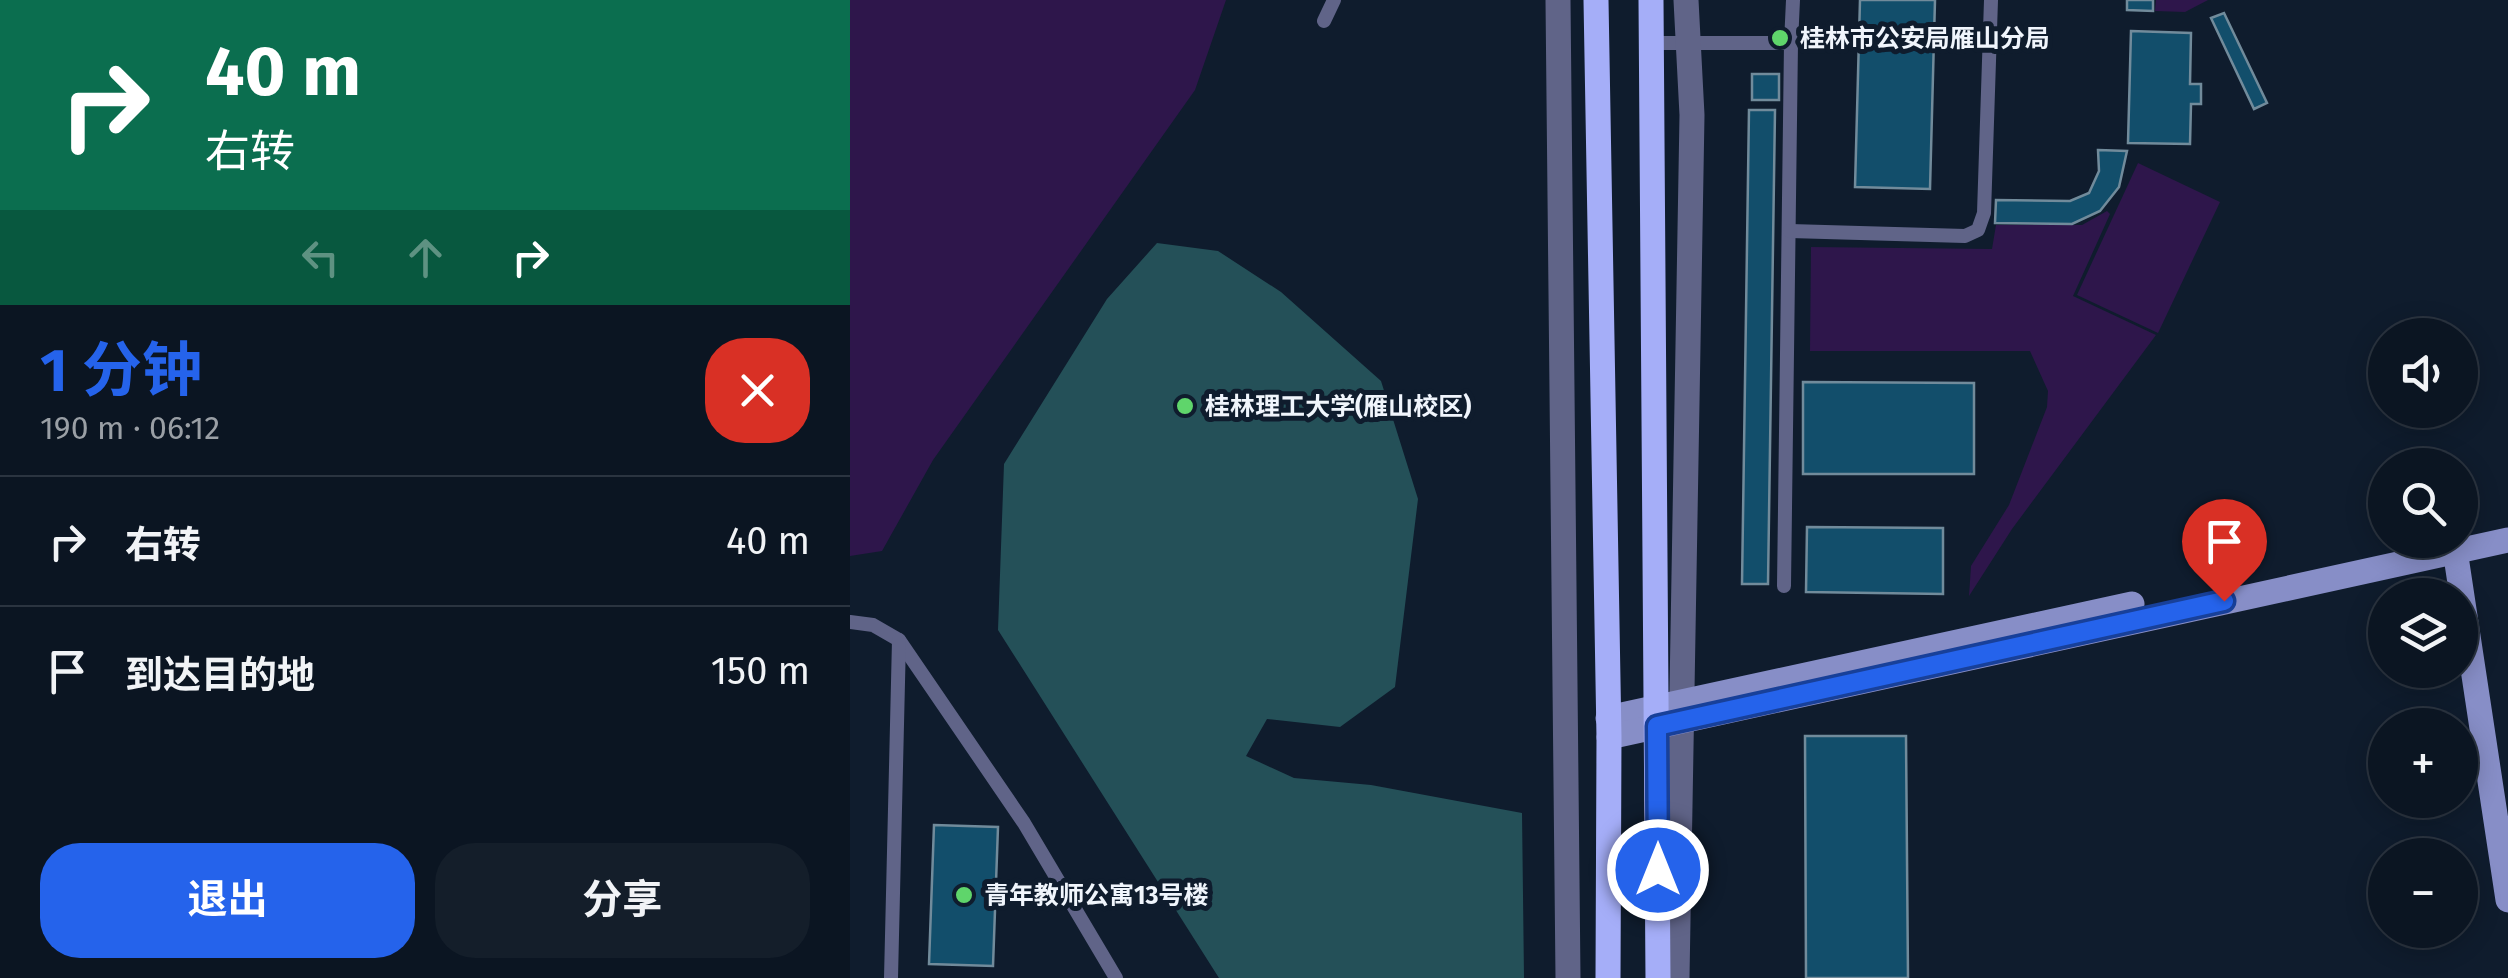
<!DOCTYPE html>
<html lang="zh">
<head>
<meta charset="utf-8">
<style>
  :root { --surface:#0b1522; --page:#141e2a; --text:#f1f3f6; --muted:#9a9fa5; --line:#2b3440; --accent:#2563eb }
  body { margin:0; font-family:"Fira Sans","Noto Sans SC",sans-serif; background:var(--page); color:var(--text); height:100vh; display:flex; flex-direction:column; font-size:38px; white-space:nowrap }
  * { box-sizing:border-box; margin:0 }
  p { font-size:32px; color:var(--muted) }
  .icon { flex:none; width:55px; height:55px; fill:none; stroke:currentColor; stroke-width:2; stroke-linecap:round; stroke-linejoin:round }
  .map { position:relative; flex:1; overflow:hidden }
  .drawer { display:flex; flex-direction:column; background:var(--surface); width:850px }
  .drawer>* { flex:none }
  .top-card { background:#0b6e4f; color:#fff; overflow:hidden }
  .controls { position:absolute; left:1518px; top:318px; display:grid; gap:20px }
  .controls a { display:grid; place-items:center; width:110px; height:110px; border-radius:50%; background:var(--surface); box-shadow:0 5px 25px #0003,0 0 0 2px var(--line); font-size:50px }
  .pin { position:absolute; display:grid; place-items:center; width:85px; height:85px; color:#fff; margin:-102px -42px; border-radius:50% 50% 50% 0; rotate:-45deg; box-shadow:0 0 10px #0007 }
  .pin .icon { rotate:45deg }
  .me { position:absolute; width:110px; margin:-55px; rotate:0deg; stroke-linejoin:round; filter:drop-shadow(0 0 8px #0008) }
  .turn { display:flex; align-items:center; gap:35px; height:210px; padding:0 40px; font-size:45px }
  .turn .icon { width:130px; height:130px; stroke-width:2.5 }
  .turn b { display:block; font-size:70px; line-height:85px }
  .lanes { display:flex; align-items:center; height:95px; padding:0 40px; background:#0003; justify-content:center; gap:50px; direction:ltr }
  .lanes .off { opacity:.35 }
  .round { display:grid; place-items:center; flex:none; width:105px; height:105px; border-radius:40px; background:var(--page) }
  .summary { display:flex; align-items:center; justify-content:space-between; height:170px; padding:0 40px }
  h1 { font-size:60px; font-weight:700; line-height:75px; color:var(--accent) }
  .action { display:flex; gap:20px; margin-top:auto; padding:20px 40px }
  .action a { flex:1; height:115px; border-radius:40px; background:var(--accent); color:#fff; font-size:40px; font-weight:700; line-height:115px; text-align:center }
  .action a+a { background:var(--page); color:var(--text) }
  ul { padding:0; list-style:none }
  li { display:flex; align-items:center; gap:30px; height:130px; padding:0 40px; border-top:2px solid var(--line) }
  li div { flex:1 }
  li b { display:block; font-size:38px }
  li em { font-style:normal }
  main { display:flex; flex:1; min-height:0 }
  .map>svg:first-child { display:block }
</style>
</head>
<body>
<main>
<section class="drawer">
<div class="top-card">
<div class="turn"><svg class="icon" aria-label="right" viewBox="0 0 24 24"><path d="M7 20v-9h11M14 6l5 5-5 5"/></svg><div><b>40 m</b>右转</div></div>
<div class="lanes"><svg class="icon off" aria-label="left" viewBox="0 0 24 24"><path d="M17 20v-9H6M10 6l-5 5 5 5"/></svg><svg class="icon off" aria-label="ahead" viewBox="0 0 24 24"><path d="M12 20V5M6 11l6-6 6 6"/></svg><svg class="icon" aria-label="right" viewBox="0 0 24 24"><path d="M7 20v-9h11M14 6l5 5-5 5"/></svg></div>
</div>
<div class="summary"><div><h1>1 分钟</h1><p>190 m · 06:12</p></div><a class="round" style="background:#d93025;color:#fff"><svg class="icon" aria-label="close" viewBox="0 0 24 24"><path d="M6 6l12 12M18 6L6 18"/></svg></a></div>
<ul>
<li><svg class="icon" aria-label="right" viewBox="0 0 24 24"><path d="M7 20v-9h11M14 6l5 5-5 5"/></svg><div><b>右转</b></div><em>40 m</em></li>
<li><svg class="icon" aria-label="arrive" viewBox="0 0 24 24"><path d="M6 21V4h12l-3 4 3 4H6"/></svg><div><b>到达目的地</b></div><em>150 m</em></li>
</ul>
<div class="action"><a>退出</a><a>分享</a></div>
</section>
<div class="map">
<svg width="1658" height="978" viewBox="0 0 1658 978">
  <rect width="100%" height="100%" fill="#0f1c2d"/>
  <g fill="#2e164b">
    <polygon points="0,0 376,0 345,90 83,460 32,551 0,556"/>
    <polygon points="1306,0 1358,0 1335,12 1305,11"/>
    <polygon points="1288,163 1370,202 1308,333 1227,295"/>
    <polygon points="1257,211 1260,214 1223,296 1306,335 1162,529 1119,596 1121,566 1159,505 1197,407 1198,391 1180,351 960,351 961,247 1142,249 1146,225 1232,225"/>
  </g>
  <polygon fill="#245058" points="307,243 368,251 431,292 531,381 568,499 545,687 490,727 417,719 396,756 444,778 521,785 672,813 674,978 369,978 148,630 154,464 257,299"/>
  <g fill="#124e6b" stroke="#718b9b" stroke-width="2.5">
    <polygon points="1010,0 1085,0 1080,189 1005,187"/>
    <polygon points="1277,0 1303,0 1303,11 1277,10"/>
    <polygon points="1374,13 1417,103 1404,109 1361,18"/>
    <polygon points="1281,31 1341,33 1340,84 1351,84 1351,104 1341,104 1340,144 1278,143"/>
    <rect x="902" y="74" width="27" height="26"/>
    <polygon points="899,110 925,110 918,584 892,584"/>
    <polygon points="1248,150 1277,151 1269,187 1250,211 1222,224 1145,223 1146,200 1220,201 1239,193 1249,171"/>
    <polygon points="953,382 1124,383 1124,474 953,474"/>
    <polygon points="957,527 1093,528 1093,594 956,592"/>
    <polygon points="955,736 1056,736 1058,978 956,978"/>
    <polygon points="84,825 148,827 143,966 79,964"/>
  </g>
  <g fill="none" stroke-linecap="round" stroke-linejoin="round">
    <g stroke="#606488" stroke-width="14">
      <polyline points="474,21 484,0"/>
      <polyline points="804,43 941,43 934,586"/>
      <polyline points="941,43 943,0"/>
      <polyline points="940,231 1115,236 1128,230 1134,213 1141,0"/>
      <polyline points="0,622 23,625 49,640 174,823 266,978"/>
      <polyline points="41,978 49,640"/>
    </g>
    <g stroke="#606488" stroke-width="25">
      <polyline points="708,0 718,978"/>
      <polyline points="827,978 842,115 836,0"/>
    </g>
    <g stroke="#878ec7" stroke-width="25">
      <polyline points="1605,550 1658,900"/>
      <polyline points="758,718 1282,604"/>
      <polyline points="759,737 1658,540"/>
    </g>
    <g stroke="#a5aef8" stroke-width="25">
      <polyline points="746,0 759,737 758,978"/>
      <polyline points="801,0 808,978"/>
    </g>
  </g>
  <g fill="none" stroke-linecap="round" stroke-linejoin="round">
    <g stroke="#184099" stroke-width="25">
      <polyline id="route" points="808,870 807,726 1374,601"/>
    </g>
    <use href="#route" stroke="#2563eb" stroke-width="18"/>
  </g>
  <g fill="#5fd56b" stroke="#0f1c2d" stroke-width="4">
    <circle cx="930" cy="38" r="10"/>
    <circle cx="335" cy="406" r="10"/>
    <circle cx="114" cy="895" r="10"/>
  </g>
  <g text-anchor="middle" stroke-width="10" stroke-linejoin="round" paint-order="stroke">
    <g font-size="25" font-weight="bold" fill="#f0f5fc" stroke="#0f1c2d" text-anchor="start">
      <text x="950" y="47">桂林市公安局雁山分局</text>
      <text x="355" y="415">桂林理工大学(雁山校区)</text>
      <text x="134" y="904">青年教师公寓13号楼</text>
    </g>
  </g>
</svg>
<div class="controls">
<a><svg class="icon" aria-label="sound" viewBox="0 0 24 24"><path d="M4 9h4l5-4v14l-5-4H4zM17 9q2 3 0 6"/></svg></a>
<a><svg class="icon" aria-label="search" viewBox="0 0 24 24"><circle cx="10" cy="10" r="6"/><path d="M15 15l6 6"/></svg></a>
<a><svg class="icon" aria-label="layers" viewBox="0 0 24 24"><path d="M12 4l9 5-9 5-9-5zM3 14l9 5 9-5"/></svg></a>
<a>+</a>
<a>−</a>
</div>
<div class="pin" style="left:1374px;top:601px;background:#d93025"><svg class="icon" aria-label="arrive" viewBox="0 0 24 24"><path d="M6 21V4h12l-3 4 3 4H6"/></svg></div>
<svg class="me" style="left:808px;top:870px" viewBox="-20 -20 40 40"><circle r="17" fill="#2563eb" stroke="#fff" stroke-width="3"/><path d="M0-11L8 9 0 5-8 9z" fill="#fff"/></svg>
</div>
</main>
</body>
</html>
